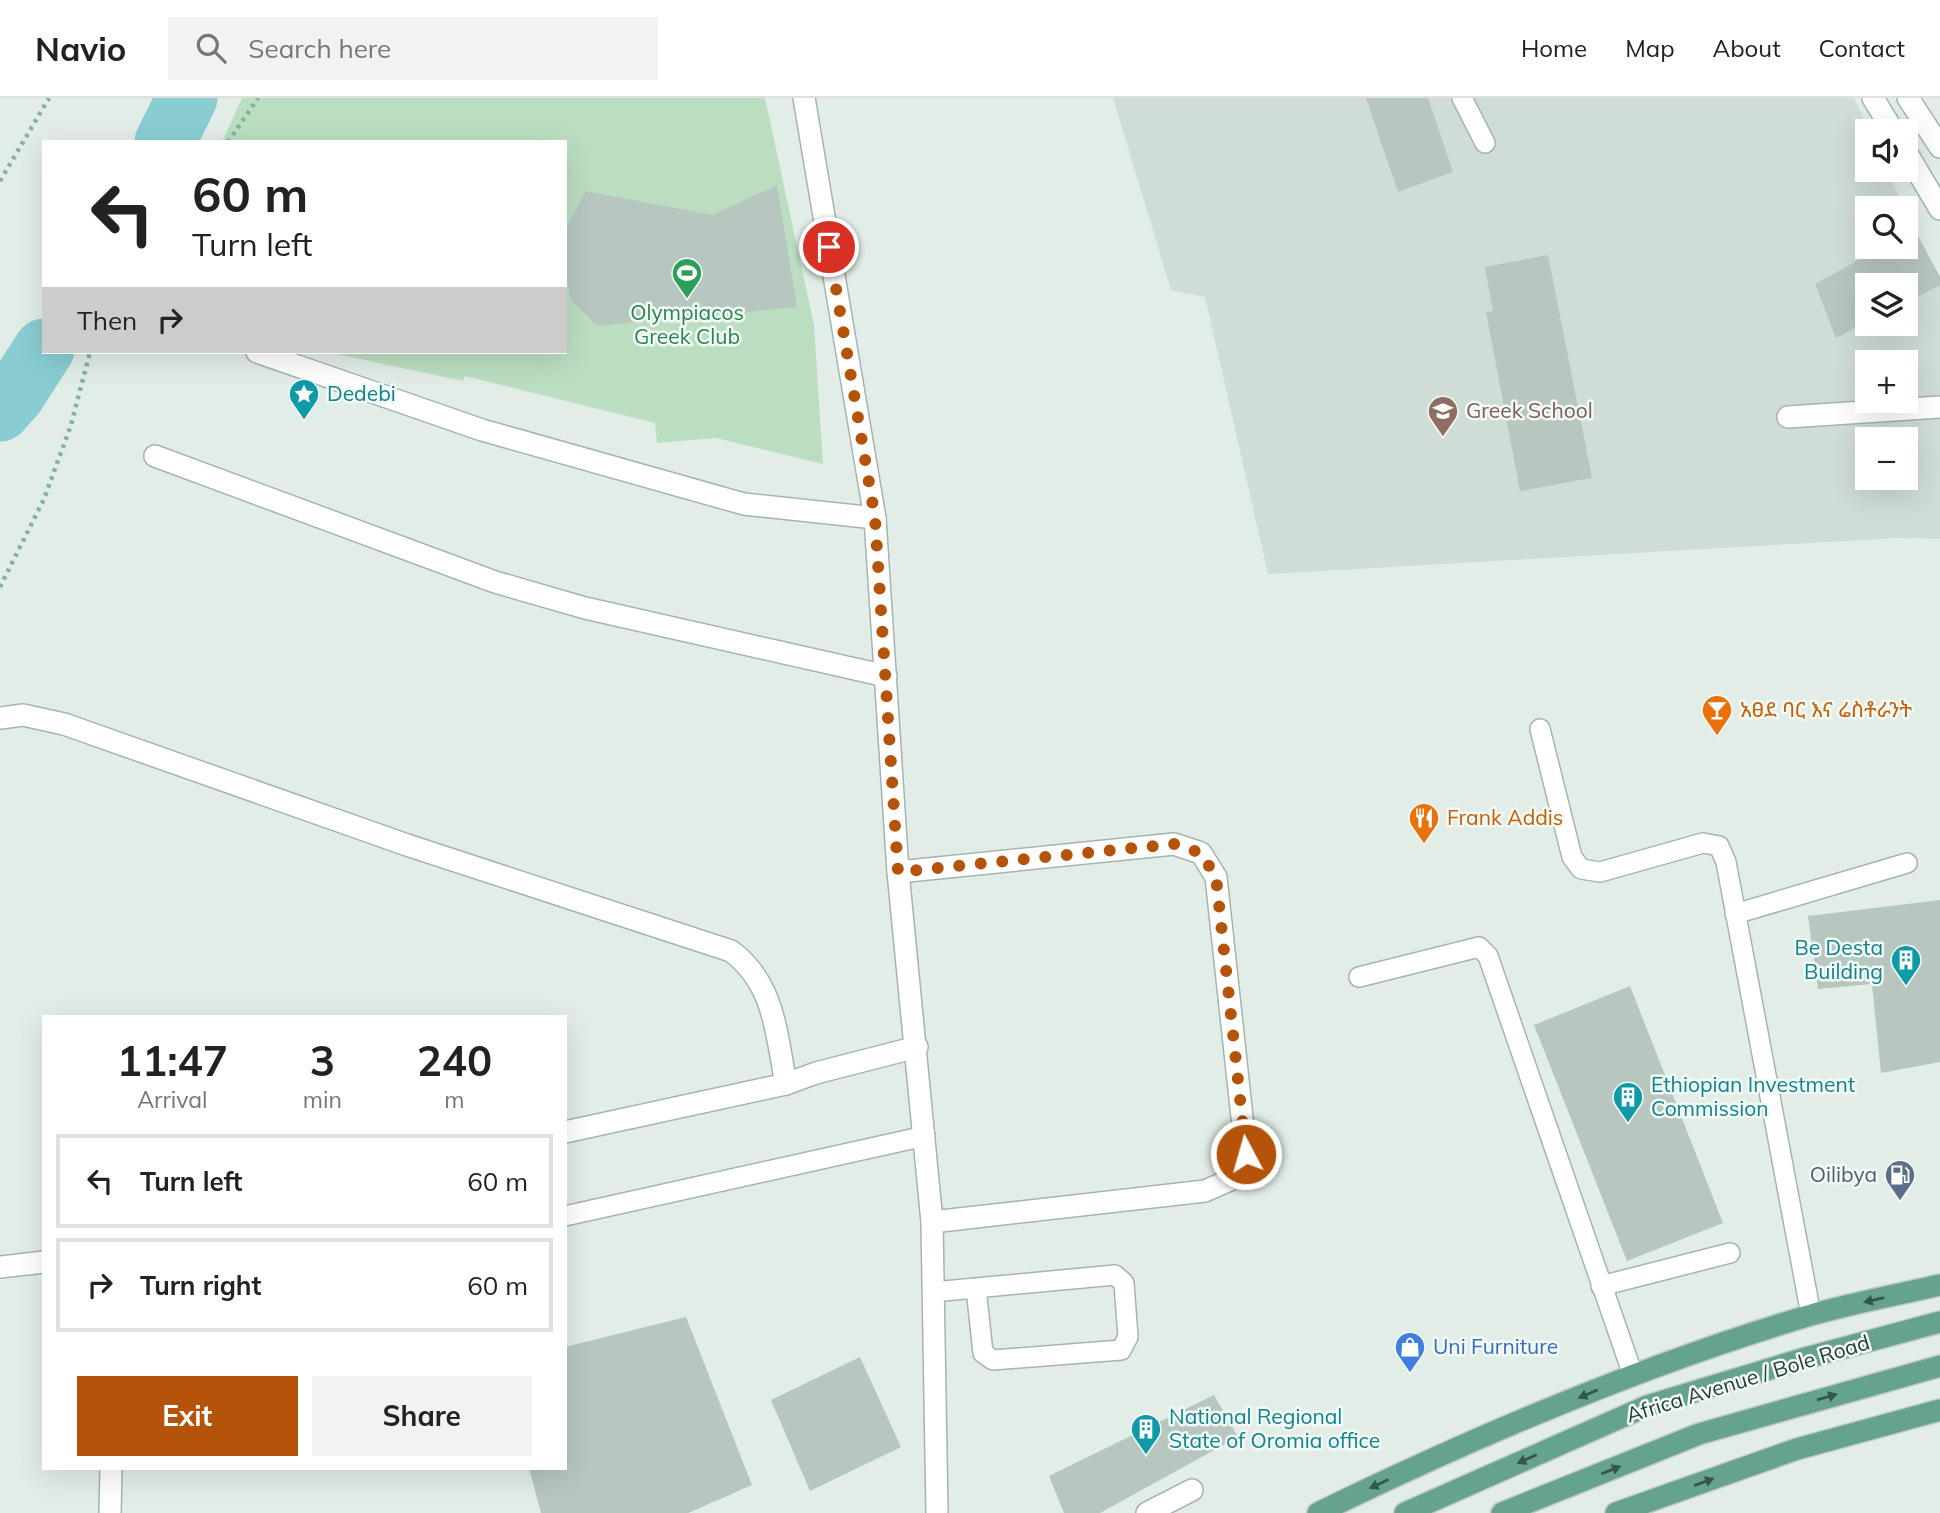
<!DOCTYPE html>
<html lang="en">
<head>
<meta charset="utf-8">
<style>
  :root { --surface:#fff; --page:#f2f2f2; --text:#222; --muted:#767676; --line:#e0e0e0; --accent:#b45309 }
  body { margin:0; font-family:Mulish,"Noto Sans Ethiopic",sans-serif; background:var(--page); color:var(--text); height:100vh; display:flex; flex-direction:column; font-size:26px; white-space:nowrap }
  * { box-sizing:border-box; margin:0 }
  p { font-size:23px; color:var(--muted) }
  .icon { flex:none; width:38px; height:38px; fill:none; stroke:currentColor; stroke-width:2; stroke-linecap:round; stroke-linejoin:round }
  .map { position:relative; flex:1; overflow:hidden }
  .side { position:absolute; left:42px; top:917px; width:525px; height:455px; display:flex; flex-direction:column; background:var(--surface); border-radius:0px; box-shadow:0 7px 28px #0002 }
  .side>* { flex:none }
  .hud { position:absolute; left:42px; top:42px; width:525px; height:214px; border-radius:0px; box-shadow:0 7px 28px #0002; background:#fff; color:var(--text); overflow:hidden }
  .buttons { position:absolute; left:1855px; top:21px; display:grid; gap:14px }
  .buttons a { display:grid; place-items:center; width:63px; height:63px; border-radius:0px; background:var(--surface); box-shadow:0 7px 28px #0002; font-size:35px }
  .pin { position:absolute; display:grid; place-items:center; width:60px; height:60px; color:#fff; margin:-30px; border:4px solid #fff; border-radius:50%; box-shadow:0 2px 7px #0007 }
  .me { position:absolute; width:77px; margin:-38px; rotate:354deg; stroke-linejoin:round; filter:drop-shadow(0 0 5px #0008) }
  .turn { display:flex; align-items:center; gap:24px; height:147px; padding:0 35px; font-size:32px }
  .turn .icon { width:91px; height:91px; stroke-width:2.5 }
  .turn b { display:block; font-size:49px; line-height:60px }
  .then { display:flex; align-items:center; height:66px; padding:0 35px; background:#0003; gap:14px; font-size:26px }
  .eta { display:flex; justify-content:space-evenly; align-items:center; height:119px; text-align:center }
  .eta b { font-size:42px; font-weight:700; line-height:49px }
  .action { display:flex; gap:14px; margin-top:auto; padding:14px 35px }
  .action a { flex:1; height:80px; border-radius:0px; background:var(--accent); color:#fff; font-size:28px; font-weight:700; line-height:80px; text-align:center }
  .action a+a { background:var(--page); color:var(--text) }
  ul { padding:0; list-style:none }
  li { display:flex; align-items:center; gap:21px; height:94px; margin:0 14px 10px; padding:0 21px; border:4px solid var(--line); border-radius:0px }
  li div { flex:1 }
  li b { display:block; font-size:26px }
  li em { font-style:normal }
  header { display:flex; align-items:center; gap:42px; box-sizing:border-box; height:98px; padding:0 35px; background:var(--surface); border-bottom:2px solid var(--line) }
  header strong { font-size:33px }
  nav { display:flex; gap:38px; margin-inline-start:auto; font-size:24px }
  .search { width:490px; height:63px; background:var(--page); display:flex; align-items:center; gap:18px; box-sizing:border-box; padding:0 24px; border-radius:0px; color:var(--muted); font-size:26px }
  .map>svg:first-child { display:block }
</style>
</head>
<body>
<header>
<strong>Navio</strong>
<div class="search"><svg class="icon" aria-label="search" viewBox="0 0 24 24"><circle cx="10" cy="10" r="6"/><path d="M15 15l6 6"/></svg>Search here</div>
<nav><a>Home</a><a>Map</a><a>About</a><a>Contact</a></nav>
</header>
<div class="map">
<svg width="1940" height="1415" viewBox="0 0 1940 1415">
  <rect width="100%" height="100%" fill="#e2ede7"/>
  <path fill="#d0dcd6" fill-rule="evenodd" d="M 1113,0 L 1854,0 L 1870,33 L 1867,33 L 1867,72 L 1887,72 L 1904,110 L 1867,110 L 1867,149 L 1906,149 L 1906,114 L 1940,179 L 1940,441 L 1898,440 L 1268,476 L 1205,199 L 1171,192 ZM 1867,187 L 1906,187 L 1906,226 L 1867,226 ZM 1867,264 L 1906,264 L 1906,303 L 1867,303 ZM 1867,341 L 1906,341 L 1906,380 L 1867,380 Z"/>
  <polygon fill="#bbdec1" points="242,0 765,0 814,227 823,366 716,340 657,345 655,325 465,278 463,283 327,254 565,254 565,44 222,44"/>
  <g fill="none" stroke-linecap="round" stroke-linejoin="round">
    <g stroke="#89cdd2" stroke-width="61">
      <polyline points="165,44 187,0"/>
      <polyline points="0,313 15,296 44,251"/>
    </g>
  </g>
  <g fill="#b7c7c0">
    <polygon points="1366,0 1428,0 1453,74 1398,94"/>
    <polygon points="777,87 797,209 597,228 571,202 565,171 565,132 586,93 712,117"/>
    <polygon points="1914,131 1940,179 1940,187 1906,205 1906,187 1867,187 1867,224 1836,240 1815,186 1882,149 1906,149 1906,136"/>
    <polygon points="1548,157 1592,380 1520,393 1486,214 1493,213 1485,169"/>
    <polygon points="1940,802 1940,964 1881,975 1872,886 1818,891 1808,818"/>
    <polygon points="1630,888 1723,1125 1627,1163 1534,927"/>
    <polygon points="686,1219 752,1387 688,1415 541,1415 529,1370 565,1370 565,1249"/>
    <polygon points="860,1259 901,1349 810,1393 771,1302"/>
    <polygon points="1214,1297 1238,1339 1100,1415 1064,1415 1049,1378"/>
  </g>
  <g fill="none" stroke-linecap="round" stroke-linejoin="round">
    <g stroke="#a5b5ae" stroke-width="22">
      <g id="service">
        <polyline points="1462,0 1485,45"/>
        <polyline points="1540,631 1572,759 1581,771 1600,774 1703,745 1719,748 1726,764 1811,1217"/>
        <polyline points="1735,816 1907,765"/>
        <polyline points="1359,879 1479,849 1488,858 1633,1277"/>
        <polyline points="565,1118 925,1038"/>
        <polyline points="1601,1188 1730,1155"/>
        <polyline points="933,1194 1115,1177 1124,1185 1128,1239 1121,1252 993,1262 983,1255 976,1190"/>
      </g>
    </g>
    <g stroke="#a5b5ae" stroke-width="24">
      <g id="minor">
        <polyline points="804,0 875,420 898,774 932,1124 937,1415"/>
        <polyline points="257,254 482,332 744,406 875,420"/>
        <polyline points="1788,319 1940,309"/>
        <polyline points="155,358 495,484 585,510 886,578"/>
        <path d="M 0,620 L 23,617 L 64,626 L 407,747 L 731,853 C 775,886 776,935 786,986 L 816,975 L 917,949"/>
        <polyline points="898,774 1174,746 1201,755 1216,779 1246,1056 1230,1082 1205,1093 932,1124"/>
        <polyline points="565,1034 786,986"/>
        <polyline points="0,1169 44,1164"/>
        <polyline points="110,1415 111,1370"/>
        <polyline points="1147,1415 1192,1392"/>
      </g>
    </g>
    <g stroke="#a0b8ae" stroke-width="24">
      <g id="secondary">
        <polyline points="1873,0 1893,33"/>
        <polyline points="1908,0 1940,49"/>
        <polyline points="1906,54 1940,111"/>
      </g>
    </g>
    <g stroke="#c1c9c6" stroke-width="24">
      <g id="primary">
        <path d="M 1318,1415 C 1476,1338 1641,1267 1811,1217 C 1853,1205 1897,1197 1940,1187"/>
        <polyline points="1405,1415 1647,1308 1802,1261 1940,1224"/>
        <polyline points="1502,1415 1699,1336 1940,1268"/>
        <polyline points="1616,1415 1797,1351 1940,1312"/>
      </g>
    </g>
    <g stroke="#82b19e" stroke-width="4.5" stroke-dasharray="3.5 5" stroke-linecap="butt">
      <polyline points="228,44 258,0"/>
      <polyline points="0,83 49,0"/>
      <polyline points="0,489 44,401 71,327 90,254"/>
    </g>
    <use href="#service" stroke="#fff" stroke-width="19"/>
    <use href="#minor" stroke="#fff" stroke-width="21"/>
    <use href="#secondary" stroke="#fff" stroke-width="21"/>
    <use href="#primary" stroke="#66a38e" stroke-width="21"/>
  </g>
  <defs><path id="oneway-solid" d="M-6-.8H1V-3.2L6.5 0L1 3.2V.8H-6Z" transform="scale(1.75)"/></defs>
  <g fill="#33574a">
    <use href="#oneway-solid" transform="translate(1874 1202) rotate(167)"/>
    <use href="#oneway-solid" transform="translate(1588 1296) rotate(157)"/>
    <use href="#oneway-solid" transform="translate(1827 1299) rotate(-16)"/>
    <use href="#oneway-solid" transform="translate(1527 1361) rotate(156)"/>
    <use href="#oneway-solid" transform="translate(1611 1372) rotate(-22)"/>
    <use href="#oneway-solid" transform="translate(1704 1384) rotate(-20)"/>
    <use href="#oneway-solid" transform="translate(1379 1386) rotate(155)"/>
  </g>
  <g fill="none" stroke-linecap="round" stroke-linejoin="round">
    <polyline stroke="#b45309" stroke-width="12" stroke-dasharray="0 21.6" points="829,149 875,420 898,774 1174,746 1201,755 1216,779 1246,1056"/>
  </g>
  <defs>
    <g id="stadium-pin" transform="scale(1.575)"><path d="M0 17L-7.5 6A9.5 9.5 0 1 1 7.5 6Z" fill="#2e9e5b" stroke="#f3f9f5"/><path d="M0-5a6.5 5 0 1 0 0 10a6.5 5 0 1 0 0-10ZM-3.5-1.8h7v3.6h-7Z" fill="#fff"/></g>
    <g id="sight-pin" transform="scale(1.575)"><path d="M0 17L-7.5 6A9.5 9.5 0 1 1 7.5 6Z" fill="#0f9aa8" stroke="#f3f9f5"/><path d="M0-6L1.8-2.2L6-1.7L2.9 1.2L3.7 5.4L0 3.3L-3.7 5.4L-2.9 1.2L-6-1.7L-1.8-2.2Z" fill="#fff"/></g>
    <g id="school-pin" transform="scale(1.575)"><path d="M0 17L-7.5 6A9.5 9.5 0 1 1 7.5 6Z" fill="#8d6e63" stroke="#f3f9f5"/><path d="M0-5L7-2L0 1L-7-2ZM-4 1L0 2.5L4 1V4Q0 6-4 4Z" fill="#fff"/></g>
    <g id="bar-pin" transform="scale(1.575)"><path d="M0 17L-7.5 6A9.5 9.5 0 1 1 7.5 6Z" fill="#e8710a" stroke="#f3f9f5"/><path d="M-6-5H6L.8 .8V4.5H3.5V6h-7V4.5H-.8V.8Z" fill="#fff"/></g>
    <g id="restaurant-pin" transform="scale(1.575)"><path d="M0 17L-7.5 6A9.5 9.5 0 1 1 7.5 6Z" fill="#e8710a" stroke="#f3f9f5"/><path d="M-5-6h1v4h1v-4h1v4h1v-4h1v5L-1.5 .5V6h-2V.5L-5-1ZM5-6V6H3V1.5H1.5Q1.5-4 5-6Z" fill="#fff"/></g>
    <g id="building-pin" transform="scale(1.575)"><path d="M0 17L-7.5 6A9.5 9.5 0 1 1 7.5 6Z" fill="#0f9aa8" stroke="#f3f9f5"/><path d="M-4-6H4V6H1V3H-1V6H-4ZM-2.5-4.3h1.7v1.8h-1.7ZM.8-4.3h1.7v1.8H.8ZM-2.5-1h1.7V.8h-1.7ZM.8-1h1.7V.8H.8Z" fill="#fff"/></g>
    <g id="fuel-pin" transform="scale(1.575)"><path d="M0 17L-7.5 6A9.5 9.5 0 1 1 7.5 6Z" fill="#5c6f8a" stroke="#f3f9f5"/><path d="M-5.5-6h7V0h2V4h1.3V-2.5L3-4.5l.8-.8L6-3V5H2.5V1h-1V6h-7ZM-4.2-4.7v3.2H.2V-4.7Z" fill="#fff"/></g>
    <g id="shop-pin" transform="scale(1.575)"><path d="M0 17L-7.5 6A9.5 9.5 0 1 1 7.5 6Z" fill="#3f7fe0" stroke="#f3f9f5"/><path d="M-5-2.5h2.3a2.7 3.5 0 0 1 5.4 0H5L5.5 6h-11ZM-1.5-2.5h3a1.5 2.3 0 0 0-3 0Z" fill="#fff"/></g>
  </defs>
  <g fill-rule="evenodd">
    <use href="#stadium-pin" x="687" y="175"/>
    <use href="#sight-pin" x="304" y="296"/>
    <use href="#school-pin" x="1443" y="313"/>
    <use href="#bar-pin" x="1717" y="612"/>
    <use href="#restaurant-pin" x="1424" y="720"/>
    <use href="#building-pin" x="1906" y="862"/>
    <use href="#building-pin" x="1628" y="999"/>
    <use href="#fuel-pin" x="1900" y="1077"/>
    <use href="#shop-pin" x="1410" y="1249"/>
    <use href="#building-pin" x="1146" y="1331"/>
  </g>
  <g text-anchor="middle" stroke-width="5" stroke-linejoin="round" paint-order="stroke">
    <g font-size="21" fill="#27864d" stroke="#f3f9f5">
      <text x="687" y="222">Olympiacos<tspan x="687" dy="24">Greek Club</tspan></text>
    </g>
    <g font-size="21" fill="#0d838f" stroke="#f3f9f5" text-anchor="start">
      <text x="327" y="303">Dedebi</text>
      <text x="1883" y="857" text-anchor="end">Be Desta<tspan x="1883" dy="24">Building</tspan></text>
      <text x="1651" y="994">Ethiopian Investment<tspan x="1651" dy="24">Commission</tspan></text>
      <text x="1169" y="1326">National Regional<tspan x="1169" dy="24">State of Oromia office</tspan></text>
    </g>
    <g font-size="21" fill="#785e54" stroke="#f3f9f5" text-anchor="start">
      <text x="1466" y="320">Greek School</text>
    </g>
    <g font-size="21" fill="#c56008" stroke="#f3f9f5" text-anchor="start">
      <text x="1740" y="619">አፀደ ባር እና ሬስቶራንት</text>
      <text x="1447" y="727">Frank Addis</text>
    </g>
    <g font-size="21" fill="#4e5e75" stroke="#f3f9f5" text-anchor="end">
      <text x="1877" y="1084">Oilibya</text>
    </g>
    <g font-size="21" fill="#366cbe" stroke="#f3f9f5" text-anchor="start">
      <text x="1433" y="1256">Uni Furniture</text>
    </g>
    <g font-size="21" fill="#223e34" stroke="#f3f9f5">
      <text transform="translate(1748 1281) rotate(-17)" y="7">Africa Avenue / Bole Road</text>
    </g>
  </g>
</svg>
<div class="buttons">
<a><svg class="icon" aria-label="sound" viewBox="0 0 24 24"><path d="M4 9h4l5-4v14l-5-4H4zM17 9q2 3 0 6"/></svg></a>
<a><svg class="icon" aria-label="search" viewBox="0 0 24 24"><circle cx="10" cy="10" r="6"/><path d="M15 15l6 6"/></svg></a>
<a><svg class="icon" aria-label="layers" viewBox="0 0 24 24"><path d="M12 4l9 5-9 5-9-5zM3 14l9 5 9-5"/></svg></a>
<a>+</a>
<a>−</a>
</div>
<div class="pin" style="left:829px;top:149px;background:#d93025"><svg class="icon" aria-label="arrive" viewBox="0 0 24 24"><path d="M6 21V4h12l-3 4 3 4H6"/></svg></div>
<svg class="me" style="left:1246px;top:1056px" viewBox="-20 -20 40 40"><circle r="17" fill="#b45309" stroke="#fff" stroke-width="3"/><path d="M0-11L8 9 0 5-8 9z" fill="#fff"/></svg>
<div class="hud">
<div class="turn"><svg class="icon" aria-label="left" viewBox="0 0 24 24"><path d="M17 20v-9H6M10 6l-5 5 5 5"/></svg><div><b>60 m</b>Turn left</div></div>
<div class="then">Then<svg class="icon" aria-label="right" viewBox="0 0 24 24"><path d="M7 20v-9h11M14 6l5 5-5 5"/></svg></div>
</div>
<section class="side">
<div class="eta">
<div><b>11:47</b><p>Arrival</p></div>
<div><b>3</b><p>min</p></div>
<div><b>240</b><p>m</p></div>
</div>
<ul>
<li><svg class="icon" aria-label="left" viewBox="0 0 24 24"><path d="M17 20v-9H6M10 6l-5 5 5 5"/></svg><div><b>Turn left</b></div><em>60 m</em></li>
<li><svg class="icon" aria-label="right" viewBox="0 0 24 24"><path d="M7 20v-9h11M14 6l5 5-5 5"/></svg><div><b>Turn right</b></div><em>60 m</em></li>
</ul>
<div class="action"><a>Exit</a><a>Share</a></div>
</section>
</div>
</body>
</html>
